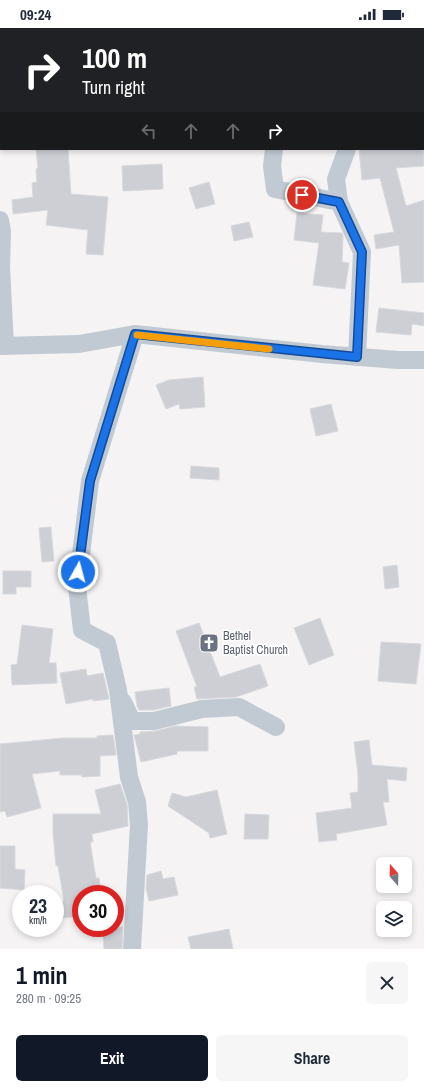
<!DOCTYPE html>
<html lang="en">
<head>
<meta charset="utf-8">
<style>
  :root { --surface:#fff; --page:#f6f6f7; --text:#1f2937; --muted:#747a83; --accent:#111827 }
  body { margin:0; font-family:"Archivo Narrow",sans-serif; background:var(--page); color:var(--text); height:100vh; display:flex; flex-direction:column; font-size:15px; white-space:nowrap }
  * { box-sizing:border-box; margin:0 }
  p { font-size:13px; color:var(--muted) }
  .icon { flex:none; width:22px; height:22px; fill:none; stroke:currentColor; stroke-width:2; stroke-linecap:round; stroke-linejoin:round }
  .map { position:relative; height:921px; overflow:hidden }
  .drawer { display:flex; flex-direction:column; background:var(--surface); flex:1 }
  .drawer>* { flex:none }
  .guide { position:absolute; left:0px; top:0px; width:424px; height:122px; box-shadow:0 2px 6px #0003; background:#202124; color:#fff; overflow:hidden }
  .needle { width:26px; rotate:340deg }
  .tools { position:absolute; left:376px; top:829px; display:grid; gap:8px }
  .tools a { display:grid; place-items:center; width:36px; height:36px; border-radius:6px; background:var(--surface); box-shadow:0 2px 6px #0003; font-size:20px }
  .speed { position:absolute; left:12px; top:857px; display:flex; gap:8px; font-size:20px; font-weight:700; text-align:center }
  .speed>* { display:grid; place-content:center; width:52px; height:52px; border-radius:50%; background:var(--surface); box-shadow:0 2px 6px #0003; line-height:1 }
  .speed small { font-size:10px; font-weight:400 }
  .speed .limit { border:6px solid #d22; background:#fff; color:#111 }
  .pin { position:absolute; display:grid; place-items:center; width:34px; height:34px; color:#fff; margin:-17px; border:2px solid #fff; border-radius:50%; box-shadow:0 1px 4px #0007 }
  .me { position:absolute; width:44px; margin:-22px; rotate:7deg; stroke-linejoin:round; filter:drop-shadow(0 0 3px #0008) }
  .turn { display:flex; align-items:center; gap:14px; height:84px; padding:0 16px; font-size:18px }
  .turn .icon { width:52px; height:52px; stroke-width:2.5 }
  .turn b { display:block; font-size:28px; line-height:34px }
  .lanes { display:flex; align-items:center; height:38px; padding:0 16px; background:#0003; justify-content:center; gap:20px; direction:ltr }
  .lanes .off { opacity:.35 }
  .round { display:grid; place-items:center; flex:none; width:42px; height:42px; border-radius:6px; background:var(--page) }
  .headline { display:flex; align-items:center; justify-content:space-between; height:68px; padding:0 16px }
  h1 { font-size:24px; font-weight:700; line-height:30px; color:var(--accent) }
  .button { display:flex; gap:8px; margin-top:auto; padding:8px 16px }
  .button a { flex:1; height:46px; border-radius:6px; background:var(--accent); color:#fff; font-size:16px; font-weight:700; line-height:46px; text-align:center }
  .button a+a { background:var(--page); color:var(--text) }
  .status { display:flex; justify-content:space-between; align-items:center; height:28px; padding:0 20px; background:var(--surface); direction:ltr }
  .status svg { height:11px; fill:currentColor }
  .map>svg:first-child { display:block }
</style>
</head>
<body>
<div class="status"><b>09:24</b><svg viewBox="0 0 49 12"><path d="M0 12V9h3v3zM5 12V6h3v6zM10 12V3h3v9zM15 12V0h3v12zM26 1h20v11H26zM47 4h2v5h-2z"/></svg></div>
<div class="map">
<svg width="424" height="921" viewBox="0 0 424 921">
  <rect width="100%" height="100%" fill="#f5f3f3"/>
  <g fill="#cdcfd5" stroke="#d7d9de">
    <polygon points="36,121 68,121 71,166 108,169 103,227 86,226 88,202 46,197 48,182 13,186 12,172 33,169 32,155 37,154 36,141 38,140"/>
    <polygon points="359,121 424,121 424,138 396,140 406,178 424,172 424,254 402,255 399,217 376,221 374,207 394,204 380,150 362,152"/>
    <polygon points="162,136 163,161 123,163 122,138"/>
    <polygon points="209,154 215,176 196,181 189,160"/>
    <polygon points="297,185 323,187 321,204 342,205 343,208 342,234 349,235 345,261 313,257 319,215 294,212"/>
    <polygon points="249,194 253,209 234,213 231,198"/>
    <polygon points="379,280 424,285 424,298 412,296 411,307 376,304"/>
    <polygon points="203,349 205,379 180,381 179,376 166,381 156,357 169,352"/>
    <polygon points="331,376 338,403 316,408 310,381"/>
    <polygon points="191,438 219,440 219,452 190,450"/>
    <polygon points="51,499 54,533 42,534 39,500"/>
    <polygon points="397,537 399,559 385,561 383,539"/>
    <polygon points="3,543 31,543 31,559 16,559 16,566 3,566"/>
    <polygon points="320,590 334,627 309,637 294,600"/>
    <polygon points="199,595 220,649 260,636 268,658 236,669 197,671 194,659 197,659 176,603"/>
    <polygon points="22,597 53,601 49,635 56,635 57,655 12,657 11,637 17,636"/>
    <polygon points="381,614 421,616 416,656 378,653"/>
    <polygon points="86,641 87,648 103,645 109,671 93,673 93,671 66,676 60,645"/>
    <polygon points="169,660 171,678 153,682 139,682 137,678 135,664"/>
    <polygon points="175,698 208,699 208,723 177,723 177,726 141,734 134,707 140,706 140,704 156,703"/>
    <polygon points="113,707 116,727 100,728 100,748 82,749 82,747 60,747 60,743 32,746 41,780 7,789 5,783 0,784 0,716 63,710 97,710 97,708"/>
    <polygon points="369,712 372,737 407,740 406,753 387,751 389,774 383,774 387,797 336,806 337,812 319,814 316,785 352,780 350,765 358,764 358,746 354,714"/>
    <polygon points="120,756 127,776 128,798 92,806 93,814 90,814 96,850 99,850 101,866 81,866 81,868 79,869 81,888 63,890 62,874 64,873 58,838 56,838 53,805 53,786 101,786 95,762"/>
    <polygon points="217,762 227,806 210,810 209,805 168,778 172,765 186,769"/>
    <polygon points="245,786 269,787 268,811 244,811"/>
    <polygon points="0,818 15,818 15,841 25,842 24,862 0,860"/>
    <polygon points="161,843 163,851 174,849 178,867 149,873 146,860 147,847"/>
    <polygon points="123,899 122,921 104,921 103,900"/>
    <polygon points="229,901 233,921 191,921 188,909"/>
  </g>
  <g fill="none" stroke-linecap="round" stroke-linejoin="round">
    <g stroke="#c1cad2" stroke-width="18">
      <polyline points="21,0 21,1"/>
      <polyline points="226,0 226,1"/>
      <polyline points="143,1 146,0"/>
      <polyline points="0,49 1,48"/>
      <polyline points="274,121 272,138 275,161 339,174 362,224 357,329"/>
      <polyline points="339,174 336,151 347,121"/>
      <polyline points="0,192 2,203 1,239 5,318"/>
      <polyline points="0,318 79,316 135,306 322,326 398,332 424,332"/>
      <polyline points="123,674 132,693 154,693 202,681 239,679 276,699"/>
      <polyline points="132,921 139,797 137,774 129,749 118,662 107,615 82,602 77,559 90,453 135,306"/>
    </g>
  </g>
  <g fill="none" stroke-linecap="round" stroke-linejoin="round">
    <g stroke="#114b97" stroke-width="10">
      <polyline id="route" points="78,544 90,453 135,306 357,329 362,224 339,174 302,167"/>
    </g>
    <use href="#route" stroke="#1a73e8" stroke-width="7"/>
    <polyline stroke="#f59e0b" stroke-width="7" points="137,307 269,321"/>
  </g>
  <defs>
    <g id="church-square" transform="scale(1)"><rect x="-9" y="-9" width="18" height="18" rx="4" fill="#6b7280" stroke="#fff"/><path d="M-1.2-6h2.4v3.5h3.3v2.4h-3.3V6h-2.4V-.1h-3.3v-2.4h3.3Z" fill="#fff"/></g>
  </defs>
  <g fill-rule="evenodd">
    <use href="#church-square" x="209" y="615"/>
  </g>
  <g text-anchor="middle" stroke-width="3.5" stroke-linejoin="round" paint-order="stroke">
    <g font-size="12" fill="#5b616d" stroke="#fff" text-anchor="start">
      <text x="223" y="612">Bethel<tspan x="223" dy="14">Baptist Church</tspan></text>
    </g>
  </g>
</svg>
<div class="tools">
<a><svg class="needle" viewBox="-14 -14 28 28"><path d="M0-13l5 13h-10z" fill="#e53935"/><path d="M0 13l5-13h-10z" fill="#747a83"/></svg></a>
<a><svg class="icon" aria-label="layers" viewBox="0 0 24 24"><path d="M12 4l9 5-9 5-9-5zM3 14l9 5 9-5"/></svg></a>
</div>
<div class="speed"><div>23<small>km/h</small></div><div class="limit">30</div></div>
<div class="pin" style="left:302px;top:167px;background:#d93025"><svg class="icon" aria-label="arrive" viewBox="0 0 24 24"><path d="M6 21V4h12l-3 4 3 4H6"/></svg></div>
<svg class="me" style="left:78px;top:544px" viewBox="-20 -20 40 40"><circle r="17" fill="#1a73e8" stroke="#fff" stroke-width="3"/><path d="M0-11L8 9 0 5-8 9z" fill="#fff"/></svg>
<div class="guide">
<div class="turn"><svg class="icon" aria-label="right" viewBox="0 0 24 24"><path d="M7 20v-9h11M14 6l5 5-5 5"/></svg><div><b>100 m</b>Turn right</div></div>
<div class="lanes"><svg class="icon off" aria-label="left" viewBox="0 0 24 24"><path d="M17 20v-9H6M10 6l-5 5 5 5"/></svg><svg class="icon off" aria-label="ahead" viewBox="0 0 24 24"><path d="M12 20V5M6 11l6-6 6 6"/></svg><svg class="icon off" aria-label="ahead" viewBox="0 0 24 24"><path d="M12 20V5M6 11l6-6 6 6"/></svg><svg class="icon" aria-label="right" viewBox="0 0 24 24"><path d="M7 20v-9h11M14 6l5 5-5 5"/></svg></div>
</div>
</div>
<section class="drawer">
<div class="headline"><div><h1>1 min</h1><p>280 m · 09:25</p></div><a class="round"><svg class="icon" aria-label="close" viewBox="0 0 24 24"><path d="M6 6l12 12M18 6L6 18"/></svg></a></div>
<div class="button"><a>Exit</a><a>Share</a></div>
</section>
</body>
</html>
